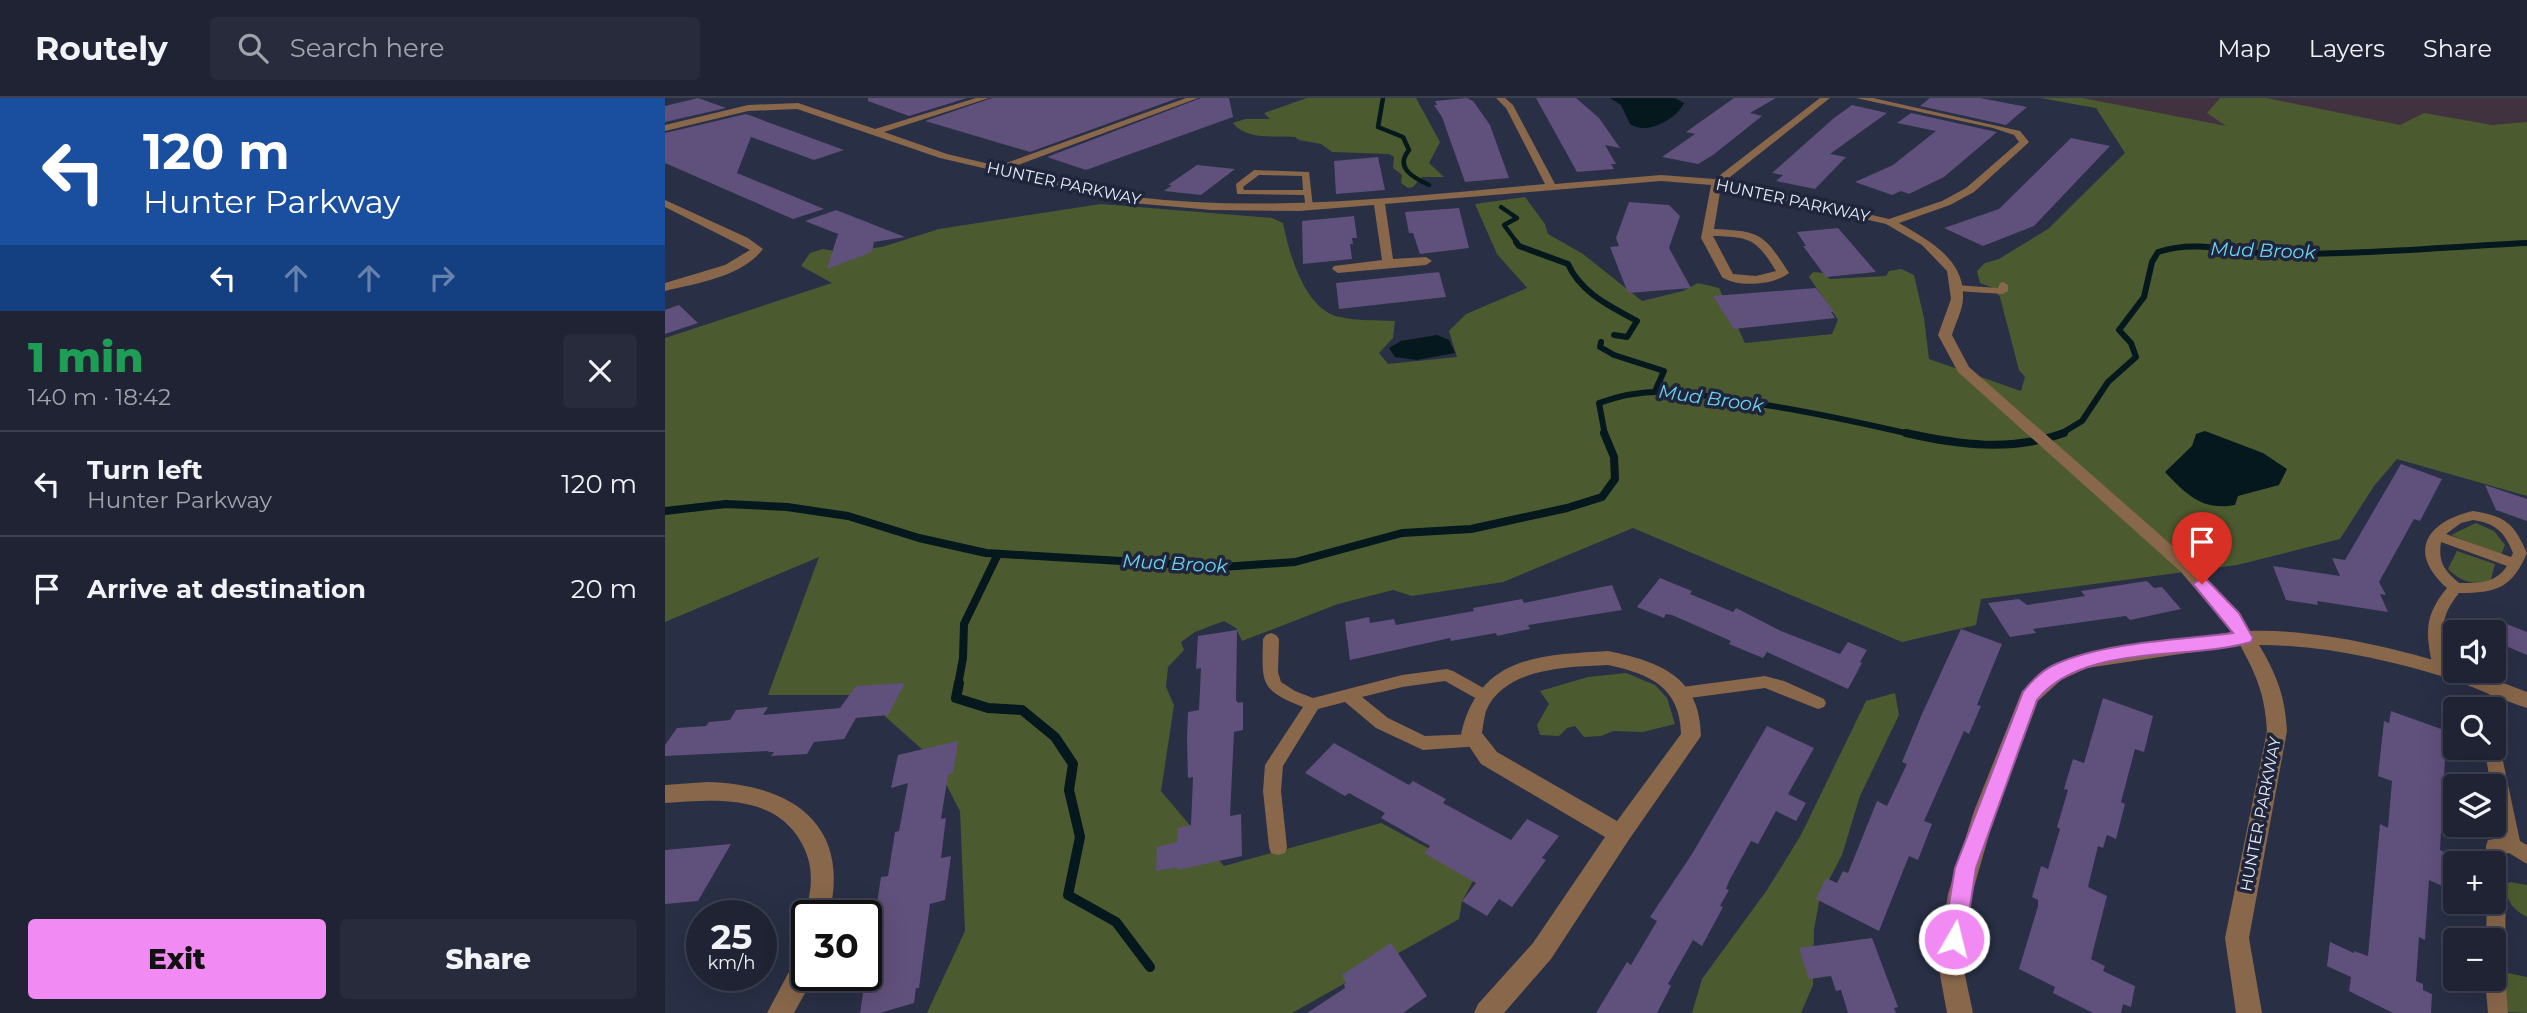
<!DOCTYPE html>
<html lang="en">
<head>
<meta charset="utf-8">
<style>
  :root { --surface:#1f2334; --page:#272b3c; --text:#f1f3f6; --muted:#a1a4ac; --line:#3c404f; --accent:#f28af3 }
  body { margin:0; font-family:Montserrat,sans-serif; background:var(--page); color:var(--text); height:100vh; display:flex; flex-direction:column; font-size:26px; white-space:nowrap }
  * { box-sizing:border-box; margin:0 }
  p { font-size:23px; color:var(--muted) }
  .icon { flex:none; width:38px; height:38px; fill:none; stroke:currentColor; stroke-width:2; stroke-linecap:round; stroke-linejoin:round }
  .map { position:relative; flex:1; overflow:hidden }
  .panel { display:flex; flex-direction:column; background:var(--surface); width:665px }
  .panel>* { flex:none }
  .guide { background:#1a4fa0; color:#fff; overflow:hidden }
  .controls { position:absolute; left:1778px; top:522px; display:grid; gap:14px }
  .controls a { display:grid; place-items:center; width:63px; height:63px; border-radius:7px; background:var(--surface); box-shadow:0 7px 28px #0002,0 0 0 2px var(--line); font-size:35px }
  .speed { position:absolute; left:21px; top:802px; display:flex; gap:14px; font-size:35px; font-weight:700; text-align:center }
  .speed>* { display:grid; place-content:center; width:91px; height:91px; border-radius:50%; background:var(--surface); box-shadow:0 7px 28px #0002,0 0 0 2px var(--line); line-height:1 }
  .speed small { font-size:18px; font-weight:400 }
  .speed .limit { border:4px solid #111; border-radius:10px; background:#fff; color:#111 }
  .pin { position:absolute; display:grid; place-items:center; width:60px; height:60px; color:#fff; margin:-72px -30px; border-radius:50% 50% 50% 0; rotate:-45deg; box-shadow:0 0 7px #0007 }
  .pin .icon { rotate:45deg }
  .me { position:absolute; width:77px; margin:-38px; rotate:8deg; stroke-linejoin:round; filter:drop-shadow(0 0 5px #0008) }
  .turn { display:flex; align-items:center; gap:24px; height:147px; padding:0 28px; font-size:32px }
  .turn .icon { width:91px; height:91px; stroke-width:2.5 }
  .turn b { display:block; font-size:49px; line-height:60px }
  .lanes { display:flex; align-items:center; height:66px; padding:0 28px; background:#0003; justify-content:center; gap:35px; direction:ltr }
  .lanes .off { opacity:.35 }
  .round { display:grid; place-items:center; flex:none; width:74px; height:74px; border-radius:7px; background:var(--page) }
  .headline { display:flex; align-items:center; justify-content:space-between; height:119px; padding:0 28px }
  h1 { font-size:42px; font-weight:800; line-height:52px; color:#1e9e55 }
  .primary-button { display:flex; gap:14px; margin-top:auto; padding:14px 28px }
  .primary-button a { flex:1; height:80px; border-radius:7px; background:var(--accent); color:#111; font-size:28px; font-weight:800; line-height:80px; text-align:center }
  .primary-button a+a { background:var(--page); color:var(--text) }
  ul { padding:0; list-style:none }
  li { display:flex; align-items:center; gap:21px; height:105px; padding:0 28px; border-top:2px solid var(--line) }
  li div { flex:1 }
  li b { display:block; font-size:26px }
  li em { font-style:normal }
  header { display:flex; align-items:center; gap:42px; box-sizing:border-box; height:98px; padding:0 35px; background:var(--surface); border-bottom:2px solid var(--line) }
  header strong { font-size:33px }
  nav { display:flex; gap:38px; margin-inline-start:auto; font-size:24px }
  .search { width:490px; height:63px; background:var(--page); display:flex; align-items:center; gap:18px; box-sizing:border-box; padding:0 24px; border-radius:7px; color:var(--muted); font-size:26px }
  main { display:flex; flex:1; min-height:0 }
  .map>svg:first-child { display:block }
</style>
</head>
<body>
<header>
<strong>Routely</strong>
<div class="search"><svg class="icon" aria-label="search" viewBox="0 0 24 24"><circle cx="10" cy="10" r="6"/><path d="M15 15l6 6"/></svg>Search here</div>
<nav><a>Map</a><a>Layers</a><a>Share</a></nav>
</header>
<main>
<section class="panel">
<div class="guide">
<div class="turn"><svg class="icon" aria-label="left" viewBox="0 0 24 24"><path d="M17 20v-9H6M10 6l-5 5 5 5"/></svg><div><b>120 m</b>Hunter Parkway</div></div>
<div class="lanes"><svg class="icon" aria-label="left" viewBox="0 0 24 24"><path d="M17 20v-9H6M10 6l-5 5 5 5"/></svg><svg class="icon off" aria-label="ahead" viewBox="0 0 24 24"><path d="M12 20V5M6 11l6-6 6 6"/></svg><svg class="icon off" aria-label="ahead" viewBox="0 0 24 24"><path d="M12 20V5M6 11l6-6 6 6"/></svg><svg class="icon off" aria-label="right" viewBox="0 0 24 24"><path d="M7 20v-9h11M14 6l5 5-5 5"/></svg></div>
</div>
<div class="headline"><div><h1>1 min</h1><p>140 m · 18:42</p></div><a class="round"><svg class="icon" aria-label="close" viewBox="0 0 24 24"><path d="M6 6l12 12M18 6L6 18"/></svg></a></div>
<ul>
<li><svg class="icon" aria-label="left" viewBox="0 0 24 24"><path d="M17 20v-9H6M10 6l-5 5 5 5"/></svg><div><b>Turn left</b><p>Hunter Parkway</p></div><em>120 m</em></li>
<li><svg class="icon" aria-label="arrive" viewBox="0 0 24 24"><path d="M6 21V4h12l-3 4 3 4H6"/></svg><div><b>Arrive at destination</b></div><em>20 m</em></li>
</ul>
<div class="primary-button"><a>Exit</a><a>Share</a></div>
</section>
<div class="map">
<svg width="1862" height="915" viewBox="0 0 1862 915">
  <rect width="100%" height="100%" fill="#292f45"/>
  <polygon fill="#41323f" points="1418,0 1862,0 1862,81 1532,23"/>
  <g fill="#4c5b2f">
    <path d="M 642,0 L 751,0 L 775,44 L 764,65 L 779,79 L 757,79 L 748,89 L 743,90 L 736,85 L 737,77 L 728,70 L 729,59 L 724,56 L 667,54 L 656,46 L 634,42 L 630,39 C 611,37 582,43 568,25 L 580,21 L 605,21 L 599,15 Z"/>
    <path d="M 1375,0 L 1418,0 L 1561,28 L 1542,15 L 1555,0 L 1601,0 L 1735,27 L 1759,15 L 1827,27 L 1862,24 L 1862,398 L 1732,361 L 1709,388 L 1675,441 L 1572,467 L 1316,501 L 1311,527 L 1237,544 L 968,430 L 838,484 L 747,498 L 728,492 L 673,506 L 577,543 L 571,530 L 559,523 L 530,534 L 516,544 L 519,552 L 503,569 L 501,589 L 509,607 L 496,693 L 559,768 L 716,725 L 812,776 L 797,803 L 794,821 L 627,915 L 262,915 L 300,833 L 295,713 L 268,661 L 196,597 L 103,597 L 154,459 L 0,524 L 0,240 L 167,185 L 136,168 L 145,155 L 158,151 L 174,154 L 217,149 L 274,131 L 436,106 L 607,120 L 618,125 C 624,155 640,213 675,219 C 692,223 712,222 730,223 L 728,240 L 714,255 L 723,266 L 792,259 L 784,233 L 801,216 L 862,190 L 832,156 L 810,106 L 860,99 L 880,126 L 883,136 L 918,156 L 977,203 L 1018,193 L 1033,185 L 1054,190 L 1080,245 L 1167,236 L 1173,222 L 1144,179 L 1148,174 L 1158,175 L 1165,181 L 1221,178 L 1224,173 L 1236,171 L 1249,177 L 1259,220 L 1264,261 L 1356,293 L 1360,279 L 1354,272 L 1335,199 L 1328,190 L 1315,185 L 1312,173 L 1320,165 L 1334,161 L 1383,131 L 1460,55 L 1431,10 Z"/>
    <polygon points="1811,425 1829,433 1840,447 1836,457 1786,437"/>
    <path d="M 1792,453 L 1830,466 L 1825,485 C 1807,486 1796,484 1783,471 Z"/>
    <polygon points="961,575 990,587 1002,600 1010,626 978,634 948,633 936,638 919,639 910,628 902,630 894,638 875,637 872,627 884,606 875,593 923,579"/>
    <polygon points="1230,595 1234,617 1195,698 1177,757 1155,799 1149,831 1148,887 1136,915 1027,915 1037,881 1102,792 1136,737 1201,603"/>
    <path d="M 1845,784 L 1862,787 L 1862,819 C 1848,812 1841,803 1841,787 Z"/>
    <polygon points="1843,875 1862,879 1862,915 1843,914 1838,898"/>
  </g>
  <g fill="#04181d">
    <path d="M 945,0 L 1010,0 L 1019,5 C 1012,21 981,38 965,26 L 956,7 Z"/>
    <polygon points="772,237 784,242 790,255 752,262 730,259 724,250 736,243"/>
    <path d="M 1540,333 L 1598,355 L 1622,371 L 1614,387 L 1573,398 L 1570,407 C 1537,413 1522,397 1500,374 L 1527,348 L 1531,336 Z"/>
  </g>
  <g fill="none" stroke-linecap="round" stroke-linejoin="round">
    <g stroke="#04181d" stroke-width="4.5">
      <path d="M 718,0 L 713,29 L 738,39 L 744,52 C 729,70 749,80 764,87"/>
      <polyline points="836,109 852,120 839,127 853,146"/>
      <polyline points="1839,146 1862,145"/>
    </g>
    <g stroke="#04181d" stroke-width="6">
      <path d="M 851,144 L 854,148 L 903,166 C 916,195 945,208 972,223 L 962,239 L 949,237"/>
      <polyline points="936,244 935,249 949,257 999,273 991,291"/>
      <path d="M 940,337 L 934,305 C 988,285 1026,296 1081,304 C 1138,312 1193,324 1249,337"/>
      <path d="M 1394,337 L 1417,323 L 1443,284 L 1471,259 L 1466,245 L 1454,232 L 1479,199 L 1487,164 L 1493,154 C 1533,141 1569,155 1610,156 C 1693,157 1778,149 1862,145"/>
    </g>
    <g stroke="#04181d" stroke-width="8">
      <path d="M 1241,335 C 1294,347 1347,354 1399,335"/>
      <polyline points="0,413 61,406 122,409 183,418 254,440 321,455 557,469 630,464 737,435 806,431 902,410 937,399 950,381 949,359 939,335"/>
      <polyline points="293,587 298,560 299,526 333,456"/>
    </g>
    <polyline stroke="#04181d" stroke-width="10" points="294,585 291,600 323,610 357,612 390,639 408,666 404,692 415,739 403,797 451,824 485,869"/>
  </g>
  <g fill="#60507c">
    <polygon points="33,0 61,10 0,24 0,8"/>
    <polygon points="203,0 302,0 244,18 203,3"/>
    <polygon points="327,0 513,0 365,54 260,23"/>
    <polygon points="536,0 564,0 568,19 421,72 382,59"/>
    <polygon points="802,0 808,3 825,27 844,80 800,84 777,19 769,7 772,7 770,3"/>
    <polygon points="871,0 911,0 934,20 955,50 940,47 951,66 946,66 949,71 912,74"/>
    <polygon points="1069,0 1111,0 1085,15 1097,18 1048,57 1033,66 997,59 1030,36 1021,34"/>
    <polygon points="1265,0 1315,0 1362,9 1341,27 1255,8"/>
    <polygon points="1187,7 1222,15 1165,56 1181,59 1150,91 1111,83 1118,77 1107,75 1169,20"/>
    <polygon points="1246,15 1332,34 1279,79 1244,96 1236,93 1227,97 1190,84 1228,67 1271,33 1232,25"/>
    <polygon points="81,16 179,52 149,62 86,39 72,75 159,111 128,121 0,65 0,35"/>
    <polygon points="1406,40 1445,48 1369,128 1318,148 1279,130 1334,111"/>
    <polygon points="713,59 720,92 671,96 669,63"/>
    <polygon points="532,67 570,71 536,97 499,93 507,87 503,87"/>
    <polygon points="964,104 1004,107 1015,118 1004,150 1026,190 963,195 945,149 954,148 951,140"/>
    <polygon points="794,110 804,150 755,156 748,135 744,135 740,114"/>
    <polygon points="171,112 184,117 240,139 209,144 207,154 162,171 173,136 140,123"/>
    <polygon points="689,118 692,140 687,140 688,146 685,146 687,161 638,166 637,123"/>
    <polygon points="1173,130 1211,174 1161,179 1138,148 1141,148 1132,134"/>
    <polygon points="774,174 781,199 674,211 671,185"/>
    <polygon points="1151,190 1169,214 1166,214 1170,220 1069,231 1048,198"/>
    <polygon points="14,207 33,225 0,236 0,212"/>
    <polygon points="1736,366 1777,381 1755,423 1749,421 1714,484 1721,497 1715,496 1723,514 1652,503 1653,507 1621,502 1608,468 1675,478 1667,460 1680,462"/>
    <polygon points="1820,387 1862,401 1862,423 1831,412"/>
    <polygon points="995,480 1027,493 1025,496 1068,514 1071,510 1116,533 1175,556 1183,544 1202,552 1195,564 1197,565 1183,591 1102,554 1098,560 1064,546 1066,543 1007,517 1001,516 999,520 972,509"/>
    <polygon points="1482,483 1489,490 1497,489 1516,511 1465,522 1461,518 1368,531 1371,535 1345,539 1323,505 1354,501 1362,507 1420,498 1416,493"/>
    <polygon points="947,487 957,512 863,527 865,531 832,538 831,535 786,543 785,540 685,562 680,524 704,519 705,525 729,521 731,527 809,513 808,510 857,501 859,505"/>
    <polygon points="1834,523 1862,534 1862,557 1829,543"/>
    <polygon points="1296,531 1337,546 1312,607 1316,608 1304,636 1299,633 1259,723 1267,726 1253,762 1244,758 1214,833 1151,801 1161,780 1172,785 1178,773 1183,775 1212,703 1222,708 1242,666 1237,664 1257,616"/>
    <polygon points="572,532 571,602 573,605 578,604 578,632 569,634 565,718 576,716 577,758 512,772 512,769 491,773 492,749 512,744 513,730 526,727 528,679 523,680 522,641 523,614 534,612 536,570 531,571 533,538"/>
    <polygon points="240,585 223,617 191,620 179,641 149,644 142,656 106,658 109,654 103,654 104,653 0,658 0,647 12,630 41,628 44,624 65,622 71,612 103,609 98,617 175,610 191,588"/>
    <polygon points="1438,600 1488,618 1479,654 1470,651 1456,704 1460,706 1451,741 1442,737 1438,750 1433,748 1423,789 1442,798 1426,861 1440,868 1438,873 1470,888 1466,909 1458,906 1456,915 1428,915 1388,895 1390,889 1354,871 1373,808 1373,802 1367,799 1376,768 1383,771 1395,731 1392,729 1403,692 1399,691 1408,661 1419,665"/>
    <polygon points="1726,613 1790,636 1789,660 1781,657 1780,661 1775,752 1779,754 1777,788 1764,782 1760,842 1754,839 1751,883 1758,886 1758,892 1767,896 1766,915 1728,915 1684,893 1686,879 1662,868 1665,844 1689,855 1689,853 1703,858 1715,726 1723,730 1727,683 1713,678 1719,623 1724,625"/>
    <polygon points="1102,628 1149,650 1123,696 1141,705 1131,723 1111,713 1093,746 1086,743 1064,783 1061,791 1064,792 1055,808 1058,809 1037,848 1028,842 1003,886 1006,888 992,915 931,915 962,864 966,867 992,823 985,819 1027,756"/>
    <polygon points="293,643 288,675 283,677 276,721 281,720 276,760 286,758 280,802 265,806 254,890 251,890 249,905 215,915 195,915 216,779 223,778 230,734 234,733 243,685 226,690 233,657"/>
    <polygon points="669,645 744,687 748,683 781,701 778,705 846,742 862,721 894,738 877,760 881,762 847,809 834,801 822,818 797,803 811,785 759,755 765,748 716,720 720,715 684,695 680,698 640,675"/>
    <polygon points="66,746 33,803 0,806 0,752"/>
    <polygon points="1207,840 1233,909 1229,910 1231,915 1183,915 1176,892 1171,893 1166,878 1144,881 1134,850"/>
    <polygon points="726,845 762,898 738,915 642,915 680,890 679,886 681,885 677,877"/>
  </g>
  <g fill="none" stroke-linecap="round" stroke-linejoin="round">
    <g fill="#88674a" fill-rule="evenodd">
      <path d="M 589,72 L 644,74 L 648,109 L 641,111 L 639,97 L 572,96 L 571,86 ZM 594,77 L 637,78 L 638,92 L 579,92 L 578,89 Z"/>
      <polygon points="1338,184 1343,187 1343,193 1338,196 1291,193 1286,190 1291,187 1333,190 1335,185"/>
      <path d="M 1808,413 C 1840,418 1849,425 1862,455 C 1847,490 1832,495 1794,495 C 1772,522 1777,538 1784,570 L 1782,574 L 1770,574 L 1768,570 C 1761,536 1758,519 1782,490 C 1742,454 1761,424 1808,413 ZM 1808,422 C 1830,425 1840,434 1848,455 L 1846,459 L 1781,436 L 1796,425 ZM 1776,444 L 1842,468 C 1830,486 1813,485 1794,485 C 1779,472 1773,464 1776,444 Z"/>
      <path d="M 606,535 L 611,537 L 614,541 L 613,574 L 616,584 L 630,593 L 648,600 L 737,577 L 782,571 L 788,573 L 824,593 L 826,597 L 824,601 L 818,603 L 812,601 L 780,583 L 737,589 L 697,599 L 723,620 L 760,638 L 810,636 L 816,638 L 818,643 L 816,648 L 758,652 L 711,630 L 680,604 L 653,611 L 618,668 L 616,693 L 622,749 L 620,755 L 613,757 L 606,755 L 604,749 L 598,693 L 600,667 L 638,609 C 594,592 597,585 598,541 L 601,537 Z"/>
      <polygon points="1100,578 1119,583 1159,601 1161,605 1159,609 1153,611 1100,590 1017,601 1011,599 1009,595 1011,591 1017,589"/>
      <path d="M 1833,584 L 1839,586 C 1843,593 1839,609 1835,617 L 1829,618 L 1829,611 L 1821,611 L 1827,586 Z"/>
      <path d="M 1829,643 L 1833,644 L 1835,649 L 1855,743 L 1862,747 L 1862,766 L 1844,755 L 1840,756 C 1842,809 1838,862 1843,915 L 1823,915 L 1820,881 L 1829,880 L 1829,842 L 1821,842 L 1822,803 L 1829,803 L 1829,765 L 1821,765 L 1821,748 L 1823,742 L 1836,740 L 1829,701 L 1829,688 L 1826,688 L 1819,649 L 1829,649 Z"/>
    </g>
    <g fill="#88674a" fill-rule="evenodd">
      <path d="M 311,0 L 324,0 L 219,34 L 282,56 L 333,68 L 521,0 L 533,0 L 345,70 C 386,80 428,94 470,99 C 607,115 743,98 880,86 L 841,10 L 831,0 L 840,0 L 848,7 L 890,86 L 996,77 L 1050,81 L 1155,0 L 1165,0 L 1060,83 L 1224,121 L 1277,103 L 1301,90 L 1354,44 L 1349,37 L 1328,30 L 1191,0 L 1208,0 L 1355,33 L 1364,44 L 1362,46 L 1309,94 L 1285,107 L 1234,125 C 1263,142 1300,161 1298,200 C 1298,212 1290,226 1287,237 L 1304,269 L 1527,465 L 1575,515 L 1585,533 C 1653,531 1725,549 1790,568 L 1790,572 L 1804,572 L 1862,594 L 1862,610 C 1836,602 1812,590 1786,581 C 1725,562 1657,547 1594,547 C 1612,577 1620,598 1622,633 L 1584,840 L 1597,915 L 1571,915 L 1560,840 L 1602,633 C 1600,598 1592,578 1575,547 L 1422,570 L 1396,582 L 1373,603 L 1331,713 L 1307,796 L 1301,838 L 1300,877 L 1308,915 L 1282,915 L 1275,877 L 1276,838 L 1283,796 L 1309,713 L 1357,593 L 1382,572 L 1418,557 L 1567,534 L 1515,473 L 1293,274 L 1273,237 L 1286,201 L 1282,173 L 1257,147 L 1221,126 L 1056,88 L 1049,131 C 1096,133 1099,136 1124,175 C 1109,187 1073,190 1057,179 L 1036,140 L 1046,87 L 996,83 L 720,106 L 728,161 L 761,159 L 767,163 L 761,167 L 673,175 L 667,171 L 669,168 L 717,162 L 709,107 L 634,113 L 547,112 L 467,105 L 275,60 L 132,11 L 83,13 L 0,33 L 0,27 L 83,7 L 133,5 L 210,31 ZM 1048,138 C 1086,139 1091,141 1111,173 L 1091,178 L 1068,176 Z"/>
      <path d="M 0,102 L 83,140 L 98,151 C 77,179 32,185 0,193 L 0,185 L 60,167 L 85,152 L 0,109 Z"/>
      <path d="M 943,553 C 995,564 1035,578 1036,638 L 963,743 L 886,861 L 839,915 L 809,915 L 813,906 L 868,845 L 940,739 L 816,666 L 796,636 C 814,558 874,557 943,553 ZM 943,567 C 985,576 1015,589 1016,636 L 952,723 L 832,654 L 817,635 C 818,628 819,620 821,613 C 839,569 904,569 943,567 Z"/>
      <path d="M 42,684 C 125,686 187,725 164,817 L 142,817 L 142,821 L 140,817 C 147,790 150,769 136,744 C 108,695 49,702 0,705 L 0,687 Z"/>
      <polygon points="142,854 142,877 150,877 129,915 102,915 133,857"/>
    </g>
  </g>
  <path fill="#f28af3" stroke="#9d5a9e" stroke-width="2" d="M 1537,480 L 1542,482 L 1574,515 L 1588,540 L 1586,544 C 1522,563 1417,545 1372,602 L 1311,770 L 1300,841 L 1297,849 L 1289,852 L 1281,849 L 1278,841 L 1290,770 L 1358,594 C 1367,582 1377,572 1391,566 C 1440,544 1515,542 1568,535 L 1528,486 Z"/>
  <g text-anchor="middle" stroke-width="7" stroke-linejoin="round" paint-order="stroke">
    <g font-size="16" fill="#e9eefc" stroke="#1f253a">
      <text transform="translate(399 85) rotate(12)" y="6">HUNTER PARKWAY</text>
      <text transform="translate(1128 102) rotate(12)" y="6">HUNTER PARKWAY</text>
      <text transform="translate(1595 716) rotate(-79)" y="6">HUNTER PARKWAY</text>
    </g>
    <g font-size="19" font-style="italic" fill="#6ed3f1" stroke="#1f253a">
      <text transform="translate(1598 152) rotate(2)" y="7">Mud Brook</text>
      <text transform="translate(1046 300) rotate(8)" y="7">Mud Brook</text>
      <text transform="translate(510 465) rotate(3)" y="7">Mud Brook</text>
    </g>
  </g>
</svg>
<div class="controls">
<a><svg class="icon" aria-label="sound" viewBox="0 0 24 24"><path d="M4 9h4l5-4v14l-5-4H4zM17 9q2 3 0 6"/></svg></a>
<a><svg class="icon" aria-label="search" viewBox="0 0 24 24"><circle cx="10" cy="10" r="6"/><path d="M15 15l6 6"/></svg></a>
<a><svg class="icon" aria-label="layers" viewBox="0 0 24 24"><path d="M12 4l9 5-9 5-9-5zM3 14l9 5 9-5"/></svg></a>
<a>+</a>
<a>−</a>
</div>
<div class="speed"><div>25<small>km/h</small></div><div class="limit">30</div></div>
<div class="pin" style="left:1537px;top:486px;background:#d93025"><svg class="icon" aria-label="arrive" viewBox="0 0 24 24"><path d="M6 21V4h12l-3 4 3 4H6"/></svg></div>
<svg class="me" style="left:1289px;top:841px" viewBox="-20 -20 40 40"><circle r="17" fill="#f28af3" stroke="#fff" stroke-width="3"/><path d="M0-11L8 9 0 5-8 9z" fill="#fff"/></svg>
</div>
</main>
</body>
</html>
